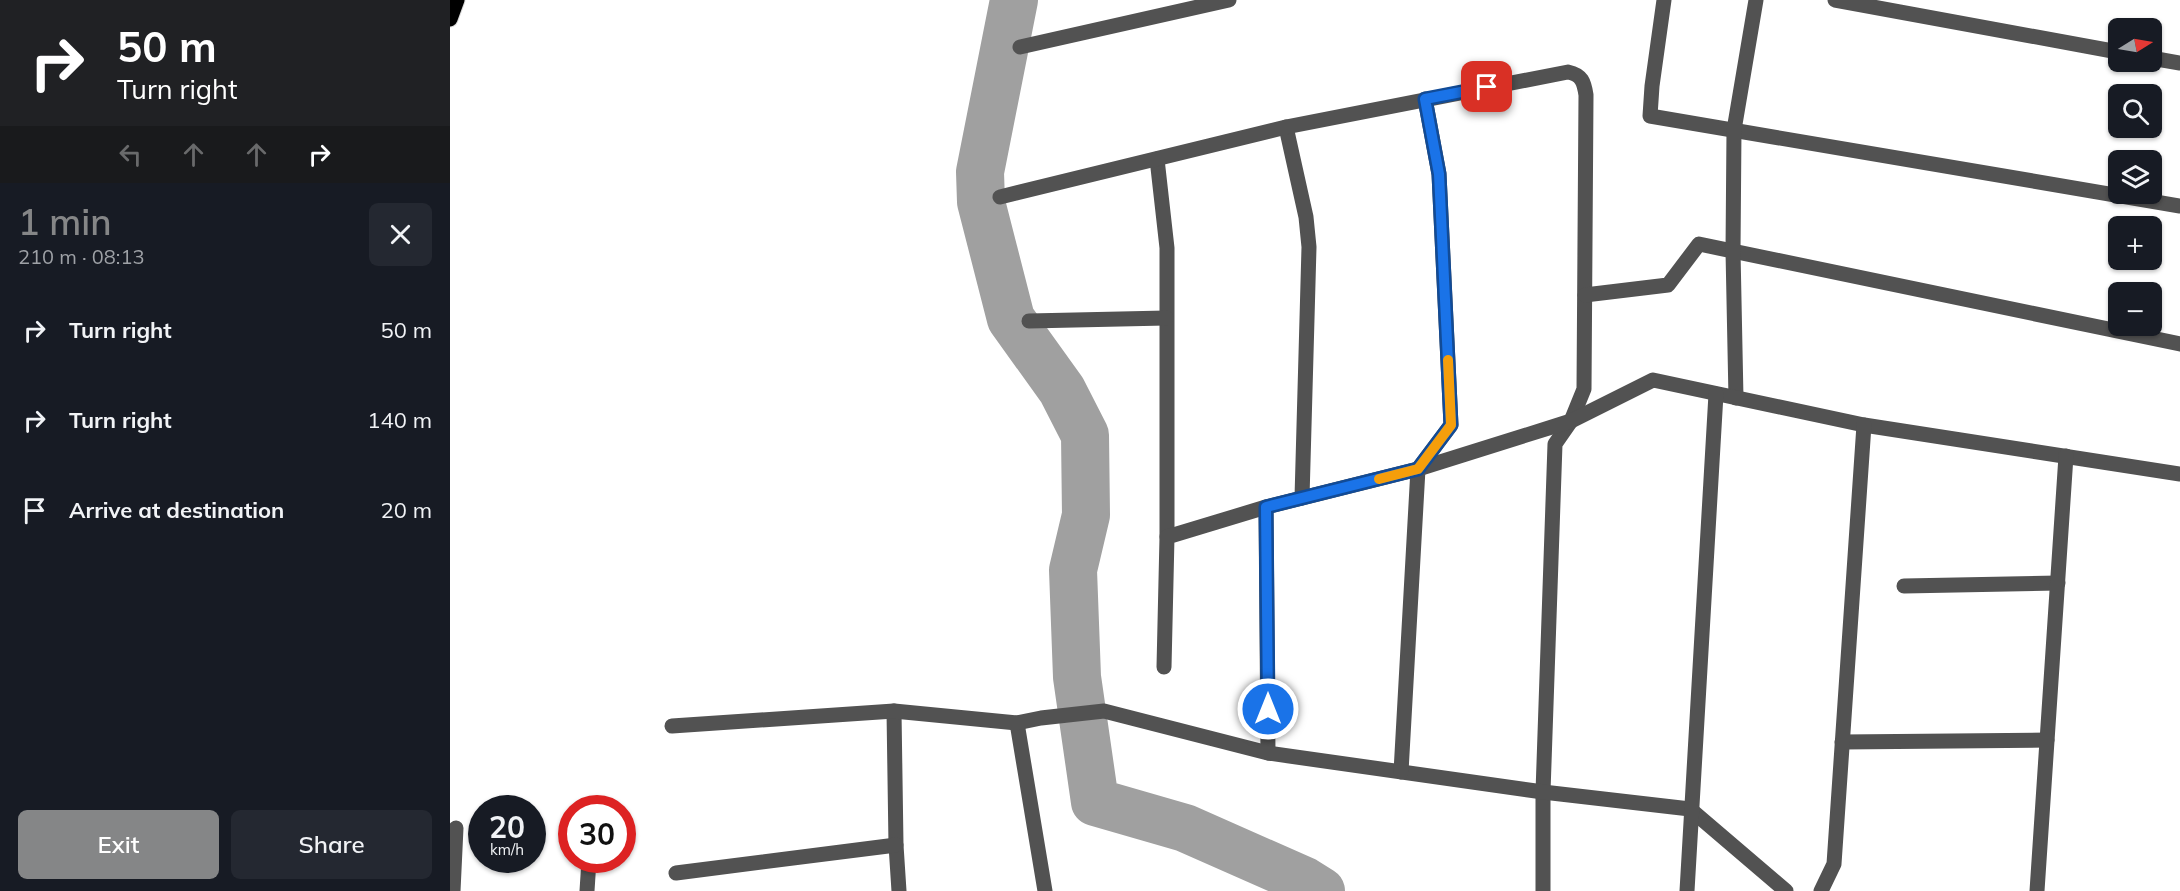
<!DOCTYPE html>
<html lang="en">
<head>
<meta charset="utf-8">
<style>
  :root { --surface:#171b24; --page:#242831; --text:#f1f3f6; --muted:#9ea1a6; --accent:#858687 }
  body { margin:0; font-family:Mulish,sans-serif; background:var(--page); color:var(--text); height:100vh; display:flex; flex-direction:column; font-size:22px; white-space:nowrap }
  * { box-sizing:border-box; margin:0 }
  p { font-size:20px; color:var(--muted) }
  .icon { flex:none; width:33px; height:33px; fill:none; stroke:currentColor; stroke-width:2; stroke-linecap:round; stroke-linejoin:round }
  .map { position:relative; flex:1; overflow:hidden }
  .sheet { display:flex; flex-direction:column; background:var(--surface); width:450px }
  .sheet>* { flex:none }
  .guide { background:#202124; color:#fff; overflow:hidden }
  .needle { width:39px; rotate:79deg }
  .buttons { position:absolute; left:1658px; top:18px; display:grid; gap:12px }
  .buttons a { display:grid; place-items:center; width:54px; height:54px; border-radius:9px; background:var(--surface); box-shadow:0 2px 4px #0004; font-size:30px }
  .speed { position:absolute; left:18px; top:795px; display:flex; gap:12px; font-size:30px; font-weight:700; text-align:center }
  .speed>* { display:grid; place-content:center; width:78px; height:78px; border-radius:50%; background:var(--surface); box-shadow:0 2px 4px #0004; line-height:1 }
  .speed small { font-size:15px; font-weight:400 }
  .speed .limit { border:9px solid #d22; background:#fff; color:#111 }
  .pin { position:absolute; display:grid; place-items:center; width:51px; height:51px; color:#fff; margin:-26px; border-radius:12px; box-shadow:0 3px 9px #0006 }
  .me { position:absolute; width:66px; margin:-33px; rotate:0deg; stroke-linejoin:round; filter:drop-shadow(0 0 4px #0008) }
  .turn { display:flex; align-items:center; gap:21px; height:126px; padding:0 18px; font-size:27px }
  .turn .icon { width:78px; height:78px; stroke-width:2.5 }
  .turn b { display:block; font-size:42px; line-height:51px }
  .lanes { display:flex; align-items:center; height:57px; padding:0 18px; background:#0003; justify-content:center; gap:30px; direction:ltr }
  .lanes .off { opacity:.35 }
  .round { display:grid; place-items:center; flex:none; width:63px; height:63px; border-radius:9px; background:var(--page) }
  .head { display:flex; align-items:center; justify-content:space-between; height:102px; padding:0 18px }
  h1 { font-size:36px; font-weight:600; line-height:45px; color:var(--accent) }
  .action { display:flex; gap:12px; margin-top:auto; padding:12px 18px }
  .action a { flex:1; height:69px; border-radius:9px; background:var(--accent); color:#fff; font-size:24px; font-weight:600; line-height:69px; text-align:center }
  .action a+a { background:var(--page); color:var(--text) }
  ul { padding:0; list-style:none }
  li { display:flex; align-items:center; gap:18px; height:90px; padding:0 18px }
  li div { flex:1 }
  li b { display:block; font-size:22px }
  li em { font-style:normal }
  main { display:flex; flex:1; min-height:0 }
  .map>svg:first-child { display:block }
</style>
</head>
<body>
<main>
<section class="sheet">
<div class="guide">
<div class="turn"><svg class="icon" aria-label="right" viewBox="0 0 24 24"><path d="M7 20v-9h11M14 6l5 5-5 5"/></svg><div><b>50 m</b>Turn right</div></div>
<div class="lanes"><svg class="icon off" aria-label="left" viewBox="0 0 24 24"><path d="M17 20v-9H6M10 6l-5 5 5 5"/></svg><svg class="icon off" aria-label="ahead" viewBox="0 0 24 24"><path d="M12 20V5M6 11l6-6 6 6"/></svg><svg class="icon off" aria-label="ahead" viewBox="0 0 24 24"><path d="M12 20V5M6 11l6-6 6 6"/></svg><svg class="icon" aria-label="right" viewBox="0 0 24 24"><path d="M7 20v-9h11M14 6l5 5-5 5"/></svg></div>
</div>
<div class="head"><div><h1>1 min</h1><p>210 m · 08:13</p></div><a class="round"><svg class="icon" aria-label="close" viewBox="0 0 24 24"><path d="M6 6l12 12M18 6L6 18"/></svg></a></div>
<ul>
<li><svg class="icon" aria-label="right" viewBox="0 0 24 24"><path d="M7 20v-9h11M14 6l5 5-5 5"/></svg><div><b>Turn right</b></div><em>50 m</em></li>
<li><svg class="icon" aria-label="right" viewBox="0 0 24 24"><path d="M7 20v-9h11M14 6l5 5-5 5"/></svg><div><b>Turn right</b></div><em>140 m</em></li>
<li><svg class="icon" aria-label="arrive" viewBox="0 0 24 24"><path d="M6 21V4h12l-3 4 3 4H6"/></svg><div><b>Arrive at destination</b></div><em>20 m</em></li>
</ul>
<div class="action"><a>Exit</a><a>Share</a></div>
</section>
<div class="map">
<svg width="1730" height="891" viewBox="0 0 1730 891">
  <rect width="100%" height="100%" fill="#fff"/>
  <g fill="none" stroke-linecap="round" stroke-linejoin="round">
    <polyline stroke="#a0a0a0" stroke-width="48" points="564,0 530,172 531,202 561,319 612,390 635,435 636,515 623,570 627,677 645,802 735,828 855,881 871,891"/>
    <g stroke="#dbdbdb" stroke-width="17">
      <polyline id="major" points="0,19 7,0"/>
    </g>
    <g stroke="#525252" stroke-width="15">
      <polyline points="1214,0 1202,86 1200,116 1730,206"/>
      <polyline points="1385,0 1668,52"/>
      <polyline points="570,47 779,0"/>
      <polyline points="1701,58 1730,63"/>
      <polyline points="836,127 856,217 859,247 852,498"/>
      <polyline points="707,159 717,248 717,537"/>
      <path d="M 550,197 L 836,127 L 1118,72 C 1132,75 1134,82 1136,95 L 1134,389 L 1121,421 L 1105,444 L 1093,792 L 1093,891"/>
      <polyline points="1135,295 1218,285 1249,244 1730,344"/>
      <polyline points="579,321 716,318"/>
      <polyline points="1286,398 1283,251 1284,130 1306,0"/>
      <polyline points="816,507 818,753"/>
      <polyline points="1454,586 1608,583"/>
      <polyline points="714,667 717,537 816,507 968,469 1121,421 1203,380 1414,425 1730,474"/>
      <polyline points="444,711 446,845 449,891"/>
      <polyline points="567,723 595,891"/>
      <polyline points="222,726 444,711 567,723 591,718 654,711 818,753 1093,792 1240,809 1336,891"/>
      <polyline points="1392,742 1597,740"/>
      <polyline points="951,772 968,469 1001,425 989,174 975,99"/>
      <polyline points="226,873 446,845"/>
      <polyline points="3,891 6,828"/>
      <polyline points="137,891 139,860"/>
      <polyline points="1237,891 1266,394"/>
      <polyline points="1371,891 1384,864 1414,425"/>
      <polyline points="1587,891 1616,456"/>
    </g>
    <use href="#major" stroke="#000" stroke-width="15"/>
  </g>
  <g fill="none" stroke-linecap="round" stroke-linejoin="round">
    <g stroke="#114b97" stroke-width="15">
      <polyline id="route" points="818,709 816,507 968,469 1001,425 989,174 975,99 1037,87"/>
    </g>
    <use href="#route" stroke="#1a73e8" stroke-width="10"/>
    <polyline stroke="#f59e0b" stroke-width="10" points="929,479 968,469 1001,425 998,360"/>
  </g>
</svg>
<div class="buttons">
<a><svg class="needle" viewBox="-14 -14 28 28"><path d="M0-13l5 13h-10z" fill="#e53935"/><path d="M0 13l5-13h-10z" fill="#9ea1a6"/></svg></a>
<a><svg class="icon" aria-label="search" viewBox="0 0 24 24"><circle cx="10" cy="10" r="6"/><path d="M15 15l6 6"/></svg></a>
<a><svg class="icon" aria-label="layers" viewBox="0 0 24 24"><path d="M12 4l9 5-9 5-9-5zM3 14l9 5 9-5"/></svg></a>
<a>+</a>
<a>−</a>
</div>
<div class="speed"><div>20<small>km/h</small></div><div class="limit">30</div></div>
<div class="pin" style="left:1037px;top:87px;background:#d93025"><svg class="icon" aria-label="arrive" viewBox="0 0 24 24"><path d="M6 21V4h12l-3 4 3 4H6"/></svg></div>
<svg class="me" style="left:818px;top:709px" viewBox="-20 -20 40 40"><circle r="17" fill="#1a73e8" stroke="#fff" stroke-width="3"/><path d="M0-11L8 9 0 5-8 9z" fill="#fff"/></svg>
</div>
</main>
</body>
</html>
